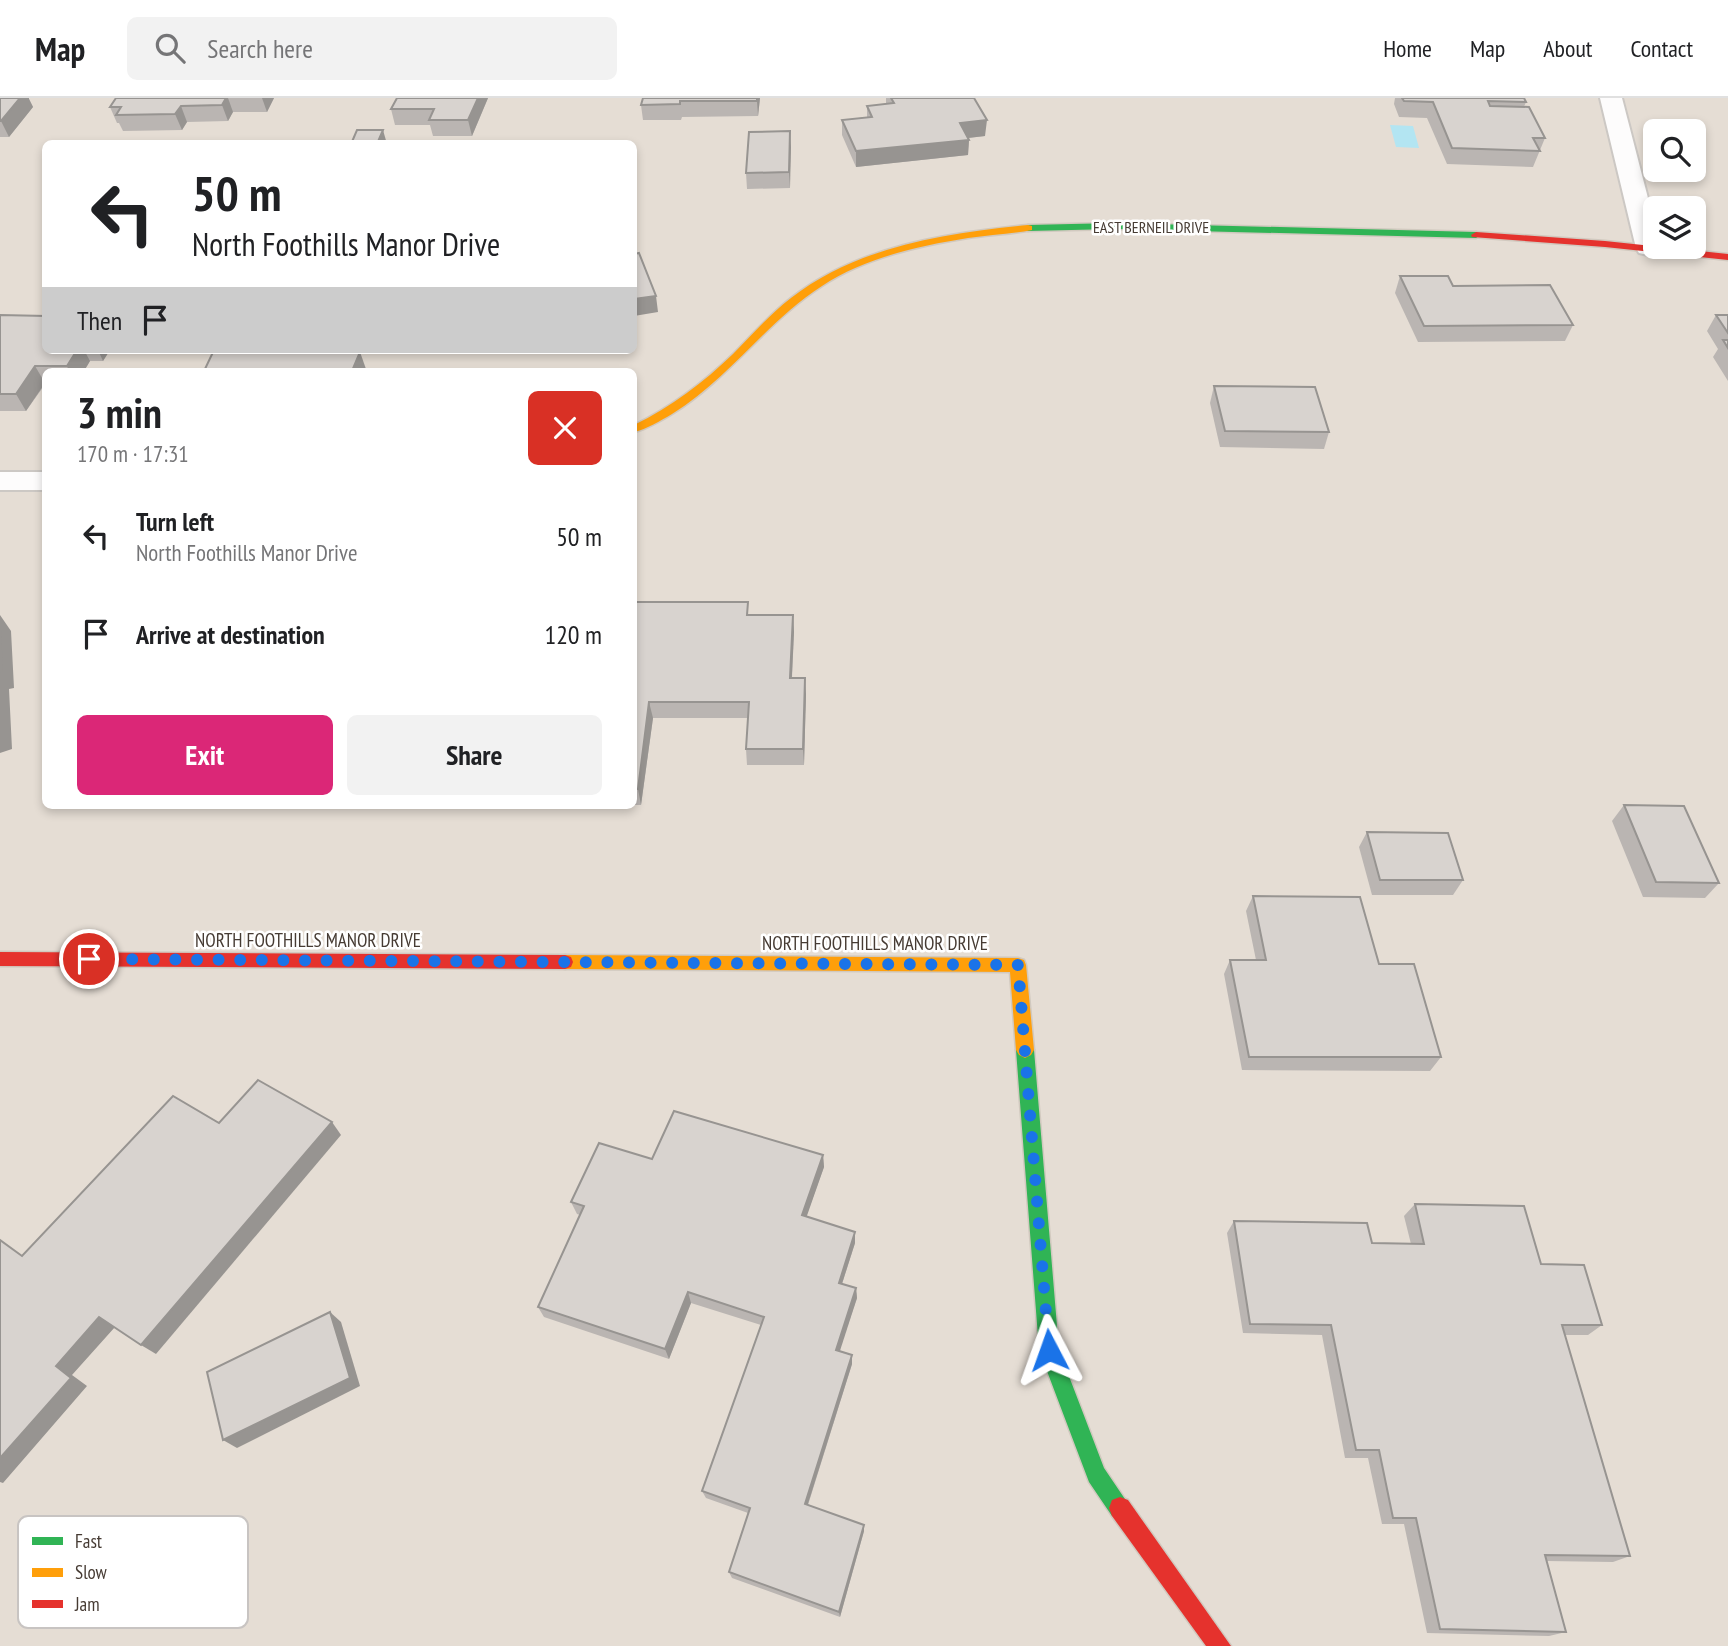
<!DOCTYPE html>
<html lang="en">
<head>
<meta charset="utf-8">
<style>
  :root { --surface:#fff; --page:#f2f2f2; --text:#202124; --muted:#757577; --line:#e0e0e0; --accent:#db2777 }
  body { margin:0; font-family:"PT Sans Narrow",sans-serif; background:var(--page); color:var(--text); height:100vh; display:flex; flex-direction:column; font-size:26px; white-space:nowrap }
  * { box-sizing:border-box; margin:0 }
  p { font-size:23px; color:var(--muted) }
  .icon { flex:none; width:38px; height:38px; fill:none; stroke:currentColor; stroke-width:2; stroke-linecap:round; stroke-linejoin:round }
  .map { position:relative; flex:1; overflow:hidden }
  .details { position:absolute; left:42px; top:270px; width:595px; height:441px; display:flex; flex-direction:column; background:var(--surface); border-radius:10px; box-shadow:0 4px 10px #0003 }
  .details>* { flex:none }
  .guide { position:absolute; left:42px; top:42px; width:595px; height:214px; border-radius:10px; box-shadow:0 4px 10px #0003; background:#fff; color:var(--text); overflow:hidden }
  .tools { position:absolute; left:1643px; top:21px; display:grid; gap:14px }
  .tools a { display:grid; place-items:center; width:63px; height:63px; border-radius:10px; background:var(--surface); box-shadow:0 4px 10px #0003; font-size:35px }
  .pin { position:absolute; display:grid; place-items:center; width:60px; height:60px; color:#fff; margin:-30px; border:4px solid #fff; border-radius:50%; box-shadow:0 2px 7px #0007 }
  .me { position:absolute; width:77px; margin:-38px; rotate:356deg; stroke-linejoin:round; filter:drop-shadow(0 0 5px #0008) }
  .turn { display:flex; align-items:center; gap:24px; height:147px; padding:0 35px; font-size:32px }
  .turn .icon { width:91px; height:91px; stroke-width:2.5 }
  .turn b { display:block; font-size:49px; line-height:60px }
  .then { display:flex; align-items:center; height:66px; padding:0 35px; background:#0003; gap:14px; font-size:26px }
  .round { display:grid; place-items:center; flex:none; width:74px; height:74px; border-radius:10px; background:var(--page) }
  .head { display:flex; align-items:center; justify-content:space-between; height:119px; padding:0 35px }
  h1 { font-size:42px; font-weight:700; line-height:52px }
  .cta { display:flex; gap:14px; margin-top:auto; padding:14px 35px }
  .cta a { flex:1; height:80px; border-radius:10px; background:var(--accent); color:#fff; font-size:28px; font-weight:700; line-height:80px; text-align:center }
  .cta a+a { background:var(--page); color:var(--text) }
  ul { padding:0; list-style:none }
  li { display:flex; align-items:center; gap:21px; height:98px; padding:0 35px }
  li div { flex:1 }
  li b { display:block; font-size:26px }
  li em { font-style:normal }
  header { display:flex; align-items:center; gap:42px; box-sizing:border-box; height:98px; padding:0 35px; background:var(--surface); border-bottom:2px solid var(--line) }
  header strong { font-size:33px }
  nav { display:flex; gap:38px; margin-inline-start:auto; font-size:24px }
  .search { width:490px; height:63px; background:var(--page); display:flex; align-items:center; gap:18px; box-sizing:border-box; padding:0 24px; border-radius:10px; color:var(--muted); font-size:26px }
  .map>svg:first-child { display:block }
</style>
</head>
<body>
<header>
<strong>Map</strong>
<div class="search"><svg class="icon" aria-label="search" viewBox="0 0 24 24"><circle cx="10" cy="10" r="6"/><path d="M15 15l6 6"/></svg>Search here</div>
<nav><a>Home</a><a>Map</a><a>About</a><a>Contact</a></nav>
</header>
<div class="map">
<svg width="1728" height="1548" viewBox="0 0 1728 1548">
  <rect width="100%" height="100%" fill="#f0ece8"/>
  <path fill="#e5ddd4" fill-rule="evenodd" d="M 0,0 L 1728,0 L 1728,1548 L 0,1548 ZM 1656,33 L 1694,33 L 1694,72 L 1656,72 ZM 46,46 L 634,46 L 634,252 L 46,252 ZM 1656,110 L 1694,110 L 1694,149 L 1656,149 ZM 46,273 L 634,273 L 634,707 L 46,707 Z"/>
  <polygon fill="#b3e5f2" points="1390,27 1413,28 1419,50 1396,49"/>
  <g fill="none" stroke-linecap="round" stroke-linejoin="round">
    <g stroke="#ccc8c4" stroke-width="4">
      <g id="street">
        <polygon points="1600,0 1622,0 1656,131 1656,149 1660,150 1657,155 1648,157 1639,155 1636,150"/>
        <rect x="0" y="374" width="46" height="18"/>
      </g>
    </g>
    <g stroke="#d1c9bf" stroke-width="3">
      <g id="fast">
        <polygon points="1115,125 1476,134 1481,137 1476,140 1115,131 1028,133 1023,130 1028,127"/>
        <polygon points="1025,944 1031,947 1034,952 1059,1252 1104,1370 1131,1410 1128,1418 1120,1421 1112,1418 1089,1384 1039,1252 1016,952 1019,947"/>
      </g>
    </g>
    <g stroke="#d1c9bf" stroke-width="3">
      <g id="slow">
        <path d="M 1028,127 L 1032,128 L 1032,132 C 1011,136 989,137 968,140 C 918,148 864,160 822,188 C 766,224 729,281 672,316 C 660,323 647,331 634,334 L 634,327 C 671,309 704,284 733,256 C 752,237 770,216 791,200 C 858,148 946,135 1028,127 Z"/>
        <polygon points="565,857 1018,860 1024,862 1026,867 1034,952 1031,957 1025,960 1019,957 1016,952 1010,874 565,871 559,869 557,864 559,859"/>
      </g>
    </g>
    <g stroke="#d1c9bf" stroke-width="3">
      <g id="jam">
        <polygon points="1476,134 1605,143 1728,156 1728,162 1605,149 1472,139 1471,137"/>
        <polygon points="0,854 565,857 571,859 573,864 571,869 565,871 0,868"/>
        <polygon points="1120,1399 1128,1402 1231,1548 1206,1548 1112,1418 1109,1410 1112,1402"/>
      </g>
    </g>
    <use href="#street" fill="#fdfcfc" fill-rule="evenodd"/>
    <use href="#fast" fill="#30b455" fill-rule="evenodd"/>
    <use href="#slow" fill="#ff9f0a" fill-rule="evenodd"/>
    <use href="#jam" fill="#e5322d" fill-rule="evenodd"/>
  </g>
  <g fill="#bab5b2">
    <polygon points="0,0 29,1 33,9 9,39 0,39"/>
    <polygon points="116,0 274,0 267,14 233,14 228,23 187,24 182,32 123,33 119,25 117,25 110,9"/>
    <polygon points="397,0 488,0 472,38 433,38 430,27 395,27 391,11"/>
    <polygon points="643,0 760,0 758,18 682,19 681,22 643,22 641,7"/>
    <polygon points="886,0 974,0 985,38 968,40 969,42 968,57 856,69 842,37 842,22 867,19 867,8 886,6"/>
    <polygon points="1395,0 1524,0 1526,4 1524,9 1545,40 1533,69 1447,66 1427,20 1399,19 1394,6"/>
    <polygon points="790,33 790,90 747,91 746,75"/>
    <polygon points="1400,178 1453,188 1573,227 1565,243 1418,244 1395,195"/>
    <polygon points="0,217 46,252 110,252 103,263 90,263 84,273 46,273 46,285 26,313 0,313"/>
    <polygon points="1716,217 1728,217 1728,283 1713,259 1718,251 1707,233"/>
    <polygon points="1214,288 1329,334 1324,351 1220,349 1210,305"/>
    <polygon points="634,504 749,517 793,517 794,534 792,580 806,596 804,667 747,667 746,651 748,620 653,620 641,707 634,707"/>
    <polygon points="1624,707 1719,785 1705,800 1643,799 1612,723"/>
    <polygon points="1367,734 1463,782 1453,797 1372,797 1359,749"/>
    <polygon points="1253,798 1379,866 1441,959 1430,973 1242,972 1224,876 1230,862 1256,862 1246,813"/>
    <polygon points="823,1057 824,1069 806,1119 855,1145 842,1186 856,1190 857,1200 839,1253 852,1257 852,1266 808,1407 864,1433 840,1519 732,1480 729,1474 748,1415 706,1400 702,1393 761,1227 691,1205 669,1261 544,1219 538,1209 580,1117 577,1116 571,1104 652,1061"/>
    <polygon points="1415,1106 1541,1166 1602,1227 1588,1237 1565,1237 1630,1458 1613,1464 1547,1463 1566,1534 1549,1538 1427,1535 1404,1426 1382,1426 1368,1360 1345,1360 1322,1237 1243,1235 1227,1135 1234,1123 1372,1145 1411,1146 1404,1118"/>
  </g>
  <g fill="#979491">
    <polygon points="17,0 29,0 29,1 33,9 9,39 1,23"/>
    <polygon points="226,0 228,0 233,14 228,23 222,7"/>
    <polygon points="262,0 274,0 267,14"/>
    <polygon points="478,0 488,0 472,38 468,22"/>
    <polygon points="757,0 760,0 758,18 757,3"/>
    <polygon points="181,8 187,24 182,32 175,16"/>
    <polygon points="987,22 985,38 959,41 960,25"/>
    <polygon points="383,32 387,46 377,46"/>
    <polygon points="790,33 791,49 790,90 789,74"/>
    <polygon points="969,42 968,57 856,69 856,53"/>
    <polygon points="656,198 658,214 634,218 635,225 634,226 634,201"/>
    <polygon points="77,252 84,252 90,263 84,273 69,273 67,268"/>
    <polygon points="98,252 110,252 103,263"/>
    <polygon points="360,254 366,271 365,273 352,273"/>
    <polygon points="35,268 45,285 26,313 16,296"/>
    <polygon points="0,517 11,533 14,590 9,591 12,651 0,655"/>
    <polygon points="793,517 794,534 791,596 790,580"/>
    <polygon points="805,580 806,596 804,667 803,651"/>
    <polygon points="649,604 653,620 641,707 638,691"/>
    <polygon points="332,1024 341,1037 156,1256 141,1247"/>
    <polygon points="823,1057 824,1069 803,1129 802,1117"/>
    <polygon points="855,1134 855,1145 839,1195 839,1185"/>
    <polygon points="856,1190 857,1200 837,1262 836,1252"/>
    <polygon points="688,1194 691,1205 669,1261 665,1251"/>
    <polygon points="330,1214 341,1224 360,1288 237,1350 223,1342"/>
    <polygon points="99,1219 115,1229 72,1277 87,1288 3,1385 0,1384 0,1360 56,1268"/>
    <polygon points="852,1257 852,1266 806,1412 805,1406"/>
    <polygon points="864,1427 864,1433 840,1519 839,1514"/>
  </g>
  <g fill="#d8d3cf" stroke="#979491" stroke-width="2">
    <polygon points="0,0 20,0 1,23 0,23"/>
    <polygon points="116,0 226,0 222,7 181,8 175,16 116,17 121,9 110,9"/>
    <polygon points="397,0 478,0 468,22 429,22 434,11 391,11"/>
    <polygon points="643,0 757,0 757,3 680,3 680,6 641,7"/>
    <polygon points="891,0 974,0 987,22 960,25 969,42 856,53 842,22 872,19 867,8 894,5"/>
    <polygon points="1402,0 1524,0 1526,4 1488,3 1490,8 1529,9 1545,40 1533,40 1540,53 1452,50 1433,4 1404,3"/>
    <polygon points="357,32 383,32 377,46 351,46"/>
    <polygon points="790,33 789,74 746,75 749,34"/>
    <polygon points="639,155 656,198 634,201 634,156"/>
    <polygon points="1400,178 1448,178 1453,188 1550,187 1573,227 1424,228"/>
    <polygon points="0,217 46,218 46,252 77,252 67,268 35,268 16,296 0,296"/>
    <polygon points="1716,217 1728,217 1728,235"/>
    <polygon points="1723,242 1728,242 1728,250"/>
    <polygon points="214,252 322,252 322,254 360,254 352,273 204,273"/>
    <polygon points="1214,288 1315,289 1329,334 1225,333"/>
    <polygon points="634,504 748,504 747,517 793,517 790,580 805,580 803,651 746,651 749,604 649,604 638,691 634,691"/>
    <polygon points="0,532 2,573 0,574"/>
    <polygon points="1624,707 1684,708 1719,785 1656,784"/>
    <polygon points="1367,734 1448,735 1463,782 1380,782"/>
    <polygon points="1253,798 1360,799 1379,866 1414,866 1441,959 1249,959 1230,862 1266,862"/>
    <polygon points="258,982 332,1024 141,1247 99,1219 56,1268 71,1280 0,1360 0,1142 22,1158 173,998 219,1025"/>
    <polygon points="674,1013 823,1057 802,1117 855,1134 839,1185 856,1190 836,1252 852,1257 805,1406 864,1427 839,1514 729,1474 750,1410 702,1393 764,1219 688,1194 665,1251 538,1209 584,1108 571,1104 599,1045 652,1061"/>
    <polygon points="1415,1106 1524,1108 1541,1166 1584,1167 1602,1227 1562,1227 1630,1458 1545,1457 1566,1534 1440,1531 1416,1420 1393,1420 1379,1352 1356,1352 1331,1227 1250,1226 1234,1123 1367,1125 1372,1145 1424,1146"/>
    <polygon points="330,1214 350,1280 223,1342 207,1274"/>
  </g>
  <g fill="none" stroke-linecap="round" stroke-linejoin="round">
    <polyline stroke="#1a73e8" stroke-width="12" stroke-dasharray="0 21.6" points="89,861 1018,867 1049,1252"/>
  </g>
  <g text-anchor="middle" stroke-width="5" stroke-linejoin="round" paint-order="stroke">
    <g font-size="16" fill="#463b33" stroke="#fff">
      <text x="1151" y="135">EAST BERNEIL DRIVE</text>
    </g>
    <g font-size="19" fill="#463b33" stroke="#fff">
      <text x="308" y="849">NORTH FOOTHILLS MANOR DRIVE</text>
      <text x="875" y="852">NORTH FOOTHILLS MANOR DRIVE</text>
    </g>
  </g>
  <rect x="18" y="1418" width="230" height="112" rx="10" fill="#fff" stroke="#c8c4c2" stroke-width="2"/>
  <rect x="32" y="1439" width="31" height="8" fill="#30b455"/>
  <rect x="32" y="1470" width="31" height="9" fill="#ff9f0a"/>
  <rect x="32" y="1502" width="31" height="8" fill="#e5322d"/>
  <g font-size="19" fill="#463b33">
    <text x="75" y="1450">Fast</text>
    <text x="75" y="1481">Slow</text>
    <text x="75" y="1513">Jam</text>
  </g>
</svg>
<div class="tools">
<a><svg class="icon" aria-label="search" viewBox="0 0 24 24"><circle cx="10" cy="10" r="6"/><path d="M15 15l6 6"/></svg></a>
<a><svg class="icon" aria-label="layers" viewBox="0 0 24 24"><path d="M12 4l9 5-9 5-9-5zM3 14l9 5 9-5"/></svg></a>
</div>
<div class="pin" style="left:89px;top:861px;background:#d93025"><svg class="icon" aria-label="arrive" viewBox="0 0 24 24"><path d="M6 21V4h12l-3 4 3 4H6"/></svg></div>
<svg class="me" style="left:1049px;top:1252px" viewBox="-20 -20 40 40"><path d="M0-17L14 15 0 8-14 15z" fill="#1a73e8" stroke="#fff" stroke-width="4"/></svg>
<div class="guide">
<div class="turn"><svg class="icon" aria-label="left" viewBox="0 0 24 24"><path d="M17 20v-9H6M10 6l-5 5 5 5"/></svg><div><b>50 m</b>North Foothills Manor Drive</div></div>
<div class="then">Then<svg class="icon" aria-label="arrive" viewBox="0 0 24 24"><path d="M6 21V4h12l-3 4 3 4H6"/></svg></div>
</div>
<section class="details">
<div class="head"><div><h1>3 min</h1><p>170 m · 17:31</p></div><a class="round" style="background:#d93025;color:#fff"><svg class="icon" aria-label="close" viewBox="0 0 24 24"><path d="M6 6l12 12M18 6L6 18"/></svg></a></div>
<ul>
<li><svg class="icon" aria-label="left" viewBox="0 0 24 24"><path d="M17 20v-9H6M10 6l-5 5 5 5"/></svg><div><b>Turn left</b><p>North Foothills Manor Drive</p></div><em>50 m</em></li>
<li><svg class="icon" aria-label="arrive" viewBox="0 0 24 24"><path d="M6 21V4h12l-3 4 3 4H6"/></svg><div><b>Arrive at destination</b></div><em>120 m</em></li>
</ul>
<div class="cta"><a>Exit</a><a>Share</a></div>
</section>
</div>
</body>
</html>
